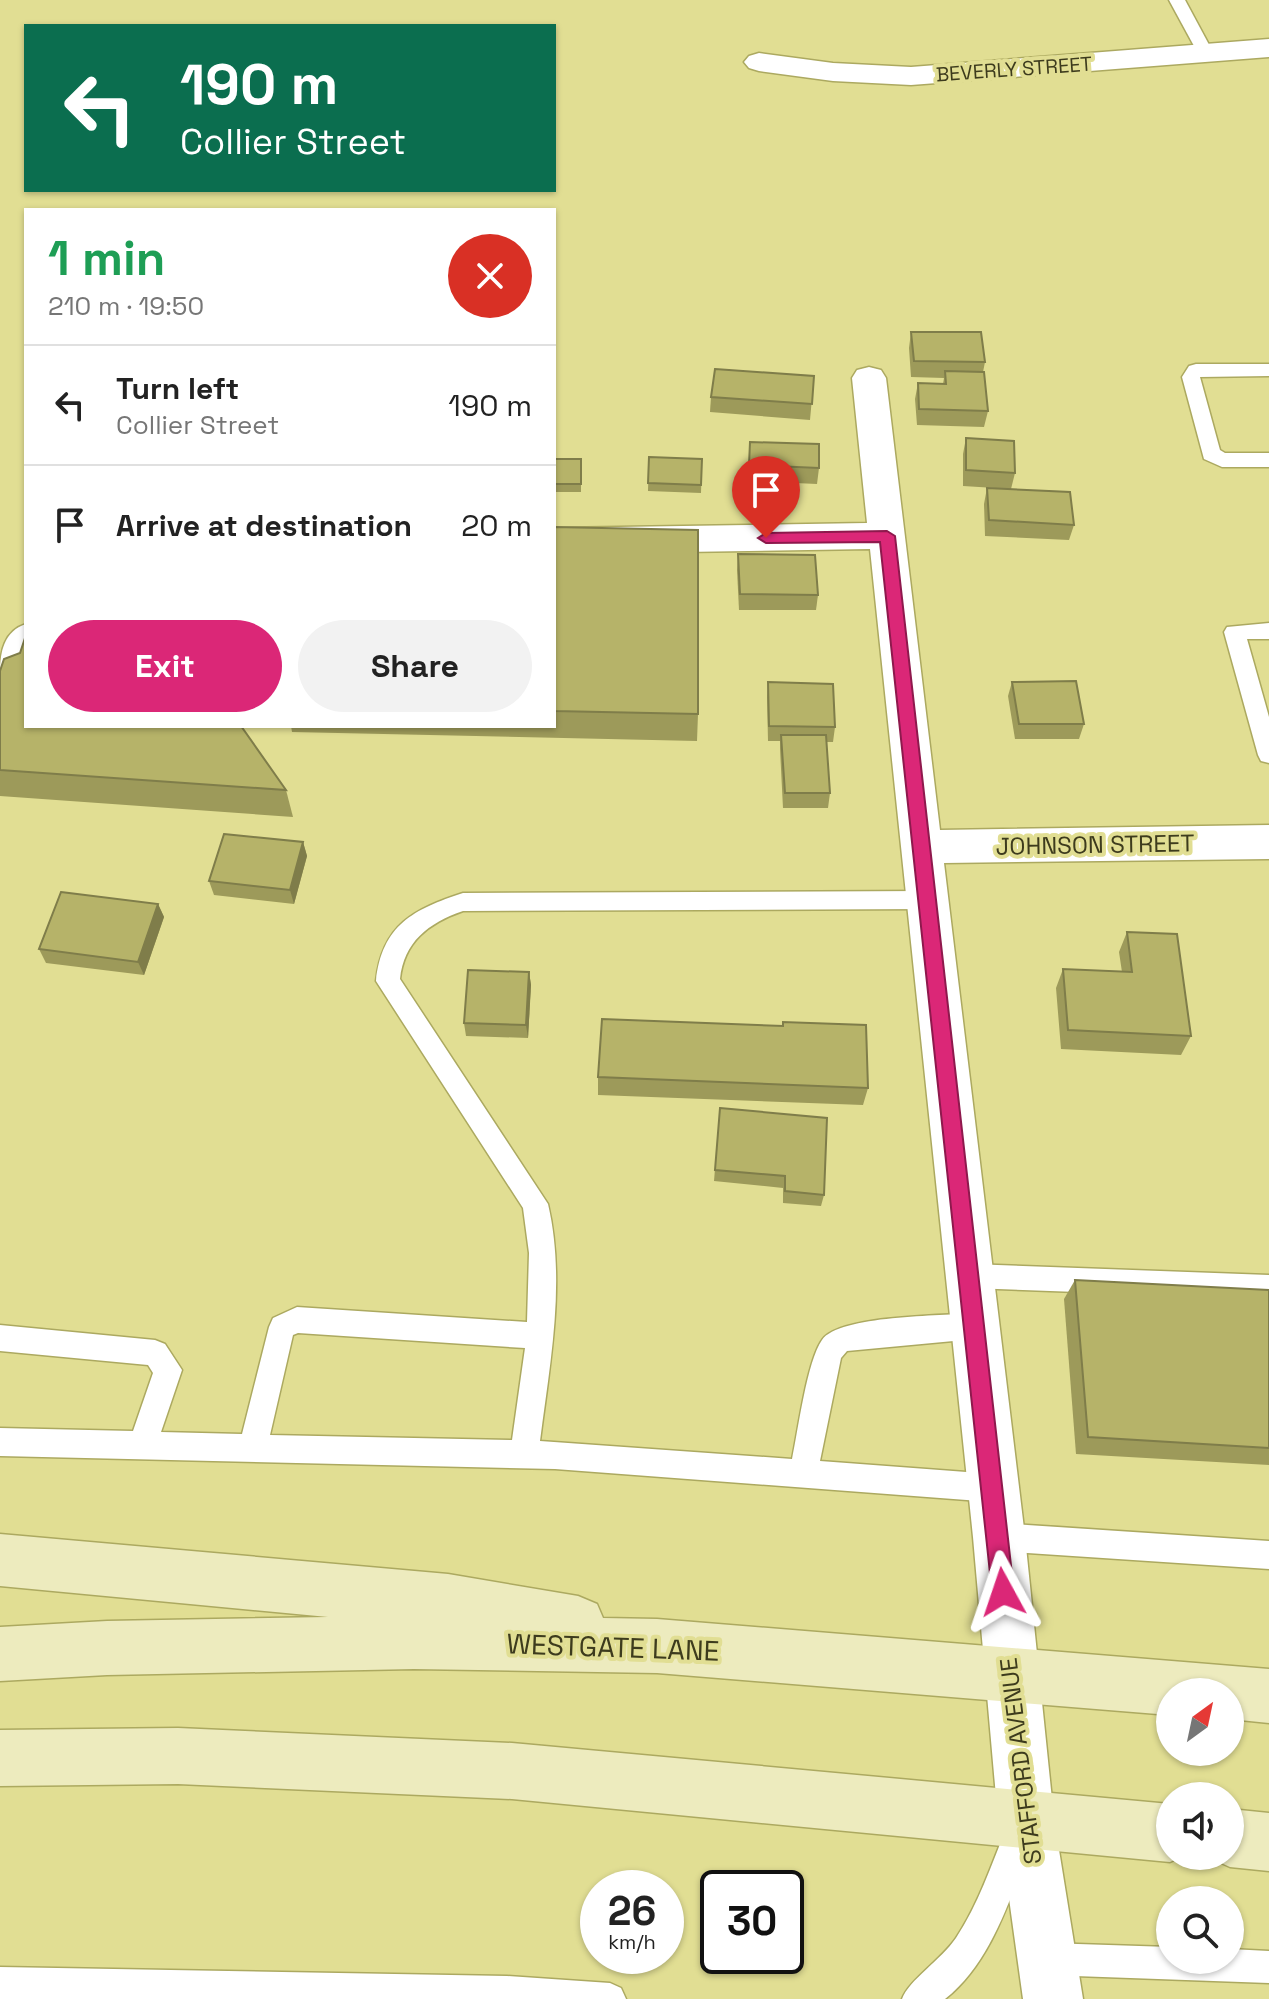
<!DOCTYPE html>
<html lang="en">
<head>
<meta charset="utf-8">
<style>
  :root { --surface:#fff; --page:#f2f2f2; --text:#222; --muted:#767676; --line:#e0e0e0; --accent:#db2777 }
  body { margin:0; font-family:"Space Grotesk",sans-serif; background:var(--page); color:var(--text); height:100vh; display:flex; flex-direction:column; font-size:30px; white-space:nowrap }
  * { box-sizing:border-box; margin:0 }
  p { font-size:26px; color:var(--muted) }
  .icon { flex:none; width:44px; height:44px; fill:none; stroke:currentColor; stroke-width:2; stroke-linecap:round; stroke-linejoin:round }
  .map { position:relative; flex:1; overflow:hidden }
  .panel { position:absolute; left:24px; top:208px; width:532px; height:520px; display:flex; flex-direction:column; background:var(--surface); border-radius:0px; box-shadow:0 2px 6px #0004 }
  .panel>* { flex:none }
  .top-card { position:absolute; left:24px; top:24px; width:532px; height:168px; border-radius:0px; box-shadow:0 2px 6px #0004; background:#0b6e4f; color:#fff; overflow:hidden }
  .needle { width:52px; rotate:33deg }
  .fabs { position:absolute; left:1156px; top:1678px; display:grid; gap:16px }
  .fabs a { display:grid; place-items:center; width:88px; height:88px; border-radius:50%; background:var(--surface); box-shadow:0 2px 6px #0004; font-size:40px }
  .speed { position:absolute; left:580px; top:1870px; display:flex; gap:16px; font-size:40px; font-weight:700; text-align:center }
  .speed>* { display:grid; place-content:center; width:104px; height:104px; border-radius:50%; background:var(--surface); box-shadow:0 2px 6px #0004; line-height:1 }
  .speed small { font-size:20px; font-weight:400 }
  .speed .limit { border:4px solid #111; border-radius:12px; background:#fff; color:#111 }
  .pin { position:absolute; display:grid; place-items:center; width:68px; height:68px; color:#fff; margin:-82px -34px; border-radius:50% 50% 50% 0; rotate:-45deg; box-shadow:0 0 8px #0007 }
  .pin .icon { rotate:45deg }
  .me { position:absolute; width:88px; margin:-44px; rotate:355deg; stroke-linejoin:round; filter:drop-shadow(0 0 6px #0008) }
  .turn { display:flex; align-items:center; gap:28px; height:168px; padding:0 24px; font-size:36px }
  .turn .icon { width:104px; height:104px; stroke-width:2.5 }
  .turn b { display:block; font-size:56px; line-height:68px }
  .round { display:grid; place-items:center; flex:none; width:84px; height:84px; border-radius:42px; background:var(--page) }
  .overview { display:flex; align-items:center; justify-content:space-between; height:136px; padding:0 24px }
  h1 { font-size:48px; font-weight:700; line-height:60px; color:#1e9e55 }
  .primary-button { display:flex; gap:16px; margin-top:auto; padding:16px 24px }
  .primary-button a { flex:1; height:92px; border-radius:48px; background:var(--accent); color:#fff; font-size:32px; font-weight:700; line-height:92px; text-align:center }
  .primary-button a+a { background:var(--page); color:var(--text) }
  ul { padding:0; list-style:none }
  li { display:flex; align-items:center; gap:24px; height:120px; padding:0 24px; border-top:2px solid var(--line) }
  li div { flex:1 }
  li b { display:block; font-size:30px }
  li em { font-style:normal }
  .map>svg:first-child { display:block }
</style>
</head>
<body>
<div class="map">
<svg width="1269" height="1999" viewBox="0 0 1269 1999">
  <rect width="100%" height="100%" fill="#e1de93"/>
  <g fill="none" stroke-linecap="round" stroke-linejoin="round">
    <g stroke="#aca960" stroke-width="3">
      <g id="service">
        <polygon points="1169,0 1185,0 1214,54 1212,57 1200,57"/>
        <polygon points="1196,364 1269,364 1269,376 1200,377 1220,450 1225,453 1269,453 1269,467 1222,467 1204,459 1182,377 1189,366"/>
        <polygon points="1269,623 1269,639 1247,639 1269,717 1269,763 1261,761 1258,755 1224,632 1227,627"/>
        <path d="M 26,624 C 26,644 22,665 0,672 C 0,652 4,631 26,624 Z"/>
        <path d="M 927,891 L 935,893 L 939,900 L 935,907 L 927,909 L 463,911 C 428,923 404,942 400,979 L 548,1204 C 566,1281 550,1363 540,1441 L 792,1459 C 798,1431 807,1361 822,1340 C 839,1315 942,1316 975,1313 L 984,1317 L 988,1326 L 984,1335 L 975,1339 L 847,1351 L 841,1358 L 820,1461 L 993,1474 L 1003,1478 L 1007,1488 L 1003,1498 L 993,1502 L 555,1469 L 0,1456 L 0,1428 L 133,1431 L 153,1373 L 148,1365 L 0,1351 L 0,1325 L 155,1340 L 165,1344 L 182,1370 L 161,1432 L 242,1434 L 269,1327 L 273,1318 L 297,1307 L 527,1322 L 529,1253 L 523,1208 L 376,981 C 382,925 414,909 463,893 ZM 298,1333 L 525,1348 L 512,1440 L 270,1435 L 293,1335 Z"/>
        <polygon points="970,1264 1269,1275 1269,1299 970,1288 961,1285 957,1276 961,1267"/>
        <polygon points="999,1523 1269,1541 1269,1569 999,1551 989,1547 985,1537 989,1527"/>
        <path d="M 1017,1824 L 1028,1829 L 1033,1840 C 1011,1894 993,1961 945,1999 L 902,1999 C 909,1980 941,1960 956,1938 C 978,1905 991,1866 1006,1829 Z"/>
        <polygon points="1047,1943 1170,1947 1170,1960 1230,1960 1230,1949 1269,1951 1269,1983 1047,1975 1036,1970 1031,1959 1036,1948"/>
        <polygon points="0,1967 507,1976 610,1983 621,1988 626,1999 0,1999"/>
      </g>
    </g>
    <g stroke="#aca960" stroke-width="3">
      <g id="minor">
        <polygon points="1269,39 1269,57 911,85 833,81 759,71 749,68 744,62 749,56 759,53 833,63 911,67"/>
        <polygon points="869,367 881,370 886,378 940,830 1269,825 1269,859 944,863 1025,1537 1054,1819 1083,1999 1023,1999 998,1819 973,1537 870,549 554,554 554,528 867,523 852,378 857,370"/>
      </g>
    </g>
    <g stroke="#aca960" stroke-width="3">
      <g id="secondary">
        <polygon points="0,1534 448,1574 578,1596 597,1604 603,1618 657,1619 1269,1669 1269,1723 1230,1719 1230,1692 1170,1692 1170,1715 657,1673 414,1669 107,1675 0,1681 0,1627 107,1621 328,1617 0,1586"/>
        <polygon points="178,1728 512,1743 1170,1804 1170,1856 1183,1856 1170,1862 512,1799 178,1784 0,1786 0,1730"/>
        <polygon points="1230,1809 1269,1813 1269,1871 1230,1867 1210,1858 1230,1856"/>
      </g>
    </g>
    <use href="#service" fill="#fff" fill-rule="evenodd"/>
    <use href="#minor" fill="#fff" fill-rule="evenodd"/>
    <use href="#secondary" fill="#edebbe" fill-rule="evenodd"/>
  </g>
  <g fill="#9d9a5a">
    <polygon points="911,332 985,362 983,372 988,411 984,427 917,425 915,399 918,383 943,384 944,378 911,377 909,348"/>
    <polygon points="814,376 810,420 710,412 711,397"/>
    <polygon points="966,438 1015,473 1011,489 963,486 963,454"/>
    <polygon points="750,442 819,468 817,484 748,481"/>
    <polygon points="649,457 702,459 701,493 648,491"/>
    <rect x="554" y="459" width="27" height="33"/>
    <polygon points="987,488 1074,525 1069,540 985,536 984,504"/>
    <polygon points="554,527 698,714 697,741 292,732 291,726 554,726"/>
    <polygon points="738,554 818,595 816,610 739,610 737,570"/>
    <polygon points="0,671 286,790 293,817 0,796"/>
    <polygon points="768,682 835,727 833,742 826,742 830,793 828,808 783,808 780,749 780,741 768,741 767,697"/>
    <polygon points="1012,682 1084,724 1079,739 1015,739 1008,696"/>
    <polygon points="303,842 307,856 294,904 214,895 209,881"/>
    <polygon points="158,904 164,917 144,975 46,963 39,949"/>
    <polygon points="1127,932 1191,1036 1181,1055 1061,1049 1056,988 1063,969 1122,972 1119,952"/>
    <polygon points="529,972 531,985 528,1038 466,1036 464,1023"/>
    <polygon points="783,1022 868,1088 863,1105 598,1095 598,1077 782,1026"/>
    <polygon points="720,1108 824,1195 821,1206 783,1203 783,1188 714,1181"/>
    <polygon points="1075,1280 1269,1290 1269,1465 1076,1454 1064,1299"/>
  </g>
  <g fill="#7f7d4a">
    <polygon points="303,842 307,856 294,904 290,890"/>
    <polygon points="158,904 164,917 144,975 138,962"/>
    <polygon points="529,972 531,985 528,1038 526,1025"/>
  </g>
  <g fill="#b6b369" stroke="#7f7d4a" stroke-width="2">
    <polygon points="911,332 981,332 985,362 914,361"/>
    <polygon points="715,369 814,376 812,404 711,397"/>
    <polygon points="945,371 984,372 988,411 919,409 918,383 946,384"/>
    <polygon points="966,438 1014,441 1015,473 966,470"/>
    <polygon points="750,442 819,444 819,468 749,465"/>
    <polygon points="649,457 702,459 701,485 648,483"/>
    <rect x="554" y="459" width="27" height="25"/>
    <polygon points="987,488 1070,492 1074,525 989,520"/>
    <polygon points="554,527 698,530 698,714 554,711"/>
    <polygon points="738,554 815,555 818,595 740,594"/>
    <polygon points="26,635 26,726 241,726 286,790 0,770 0,671 4,659 20,653"/>
    <polygon points="1076,681 1084,724 1019,724 1012,682"/>
    <polygon points="768,682 833,684 835,727 769,726"/>
    <polygon points="781,735 826,735 830,793 785,793"/>
    <polygon points="224,834 303,842 290,890 209,881"/>
    <polygon points="61,892 158,904 138,962 39,949"/>
    <polygon points="1127,932 1177,934 1191,1036 1068,1030 1063,969 1132,972"/>
    <polygon points="468,970 529,972 526,1025 464,1023"/>
    <polygon points="602,1019 783,1026 783,1022 866,1025 868,1088 598,1077"/>
    <polygon points="720,1108 827,1118 824,1195 785,1191 785,1176 715,1170"/>
    <polygon points="1075,1280 1269,1290 1269,1448 1088,1437"/>
  </g>
  <polygon fill="#db2777" stroke="#8e194d" stroke-width="2" points="887,531 895,536 1014,1592 1011,1599 1003,1603 995,1599 992,1592 880,542 766,543 758,538 766,533"/>
  <g text-anchor="middle" stroke-width="8" stroke-linejoin="round" paint-order="stroke">
    <g font-size="20" fill="#3d3b1d" stroke="#e1de93">
      <text transform="translate(1014 69) rotate(-4)" y="7">BEVERLY STREET</text>
    </g>
    <g font-size="24" fill="#3d3b1d" stroke="#e1de93">
      <text transform="translate(1095 845) rotate(-1)" y="8">JOHNSON STREET</text>
      <text transform="translate(1021 1761) rotate(-97)" y="8">STAFFORD AVENUE</text>
    </g>
    <g font-size="28" fill="#3d3b1d" stroke="#e1de93">
      <text transform="translate(613 1647) rotate(2)" y="10">WESTGATE LANE</text>
    </g>
  </g>
</svg>
<div class="fabs">
<a><svg class="needle" viewBox="-14 -14 28 28"><path d="M0-13l5 13h-10z" fill="#e53935"/><path d="M0 13l5-13h-10z" fill="#767676"/></svg></a>
<a><svg class="icon" aria-label="sound" viewBox="0 0 24 24"><path d="M4 9h4l5-4v14l-5-4H4zM17 9q2 3 0 6"/></svg></a>
<a><svg class="icon" aria-label="search" viewBox="0 0 24 24"><circle cx="10" cy="10" r="6"/><path d="M15 15l6 6"/></svg></a>
</div>
<div class="speed"><div>26<small>km/h</small></div><div class="limit">30</div></div>
<div class="pin" style="left:766px;top:538px;background:#d93025"><svg class="icon" aria-label="arrive" viewBox="0 0 24 24"><path d="M6 21V4h12l-3 4 3 4H6"/></svg></div>
<svg class="me" style="left:1003px;top:1592px" viewBox="-20 -20 40 40"><path d="M0-17L14 15 0 8-14 15z" fill="#db2777" stroke="#fff" stroke-width="4"/></svg>
<div class="top-card">
<div class="turn"><svg class="icon" aria-label="left" viewBox="0 0 24 24"><path d="M17 20v-9H6M10 6l-5 5 5 5"/></svg><div><b>190 m</b>Collier Street</div></div>
</div>
<section class="panel">
<div class="overview"><div><h1>1 min</h1><p>210 m · 19:50</p></div><a class="round" style="background:#d93025;color:#fff"><svg class="icon" aria-label="close" viewBox="0 0 24 24"><path d="M6 6l12 12M18 6L6 18"/></svg></a></div>
<ul>
<li><svg class="icon" aria-label="left" viewBox="0 0 24 24"><path d="M17 20v-9H6M10 6l-5 5 5 5"/></svg><div><b>Turn left</b><p>Collier Street</p></div><em>190 m</em></li>
<li><svg class="icon" aria-label="arrive" viewBox="0 0 24 24"><path d="M6 21V4h12l-3 4 3 4H6"/></svg><div><b>Arrive at destination</b></div><em>20 m</em></li>
</ul>
<div class="primary-button"><a>Exit</a><a>Share</a></div>
</section>
</div>
</body>
</html>
